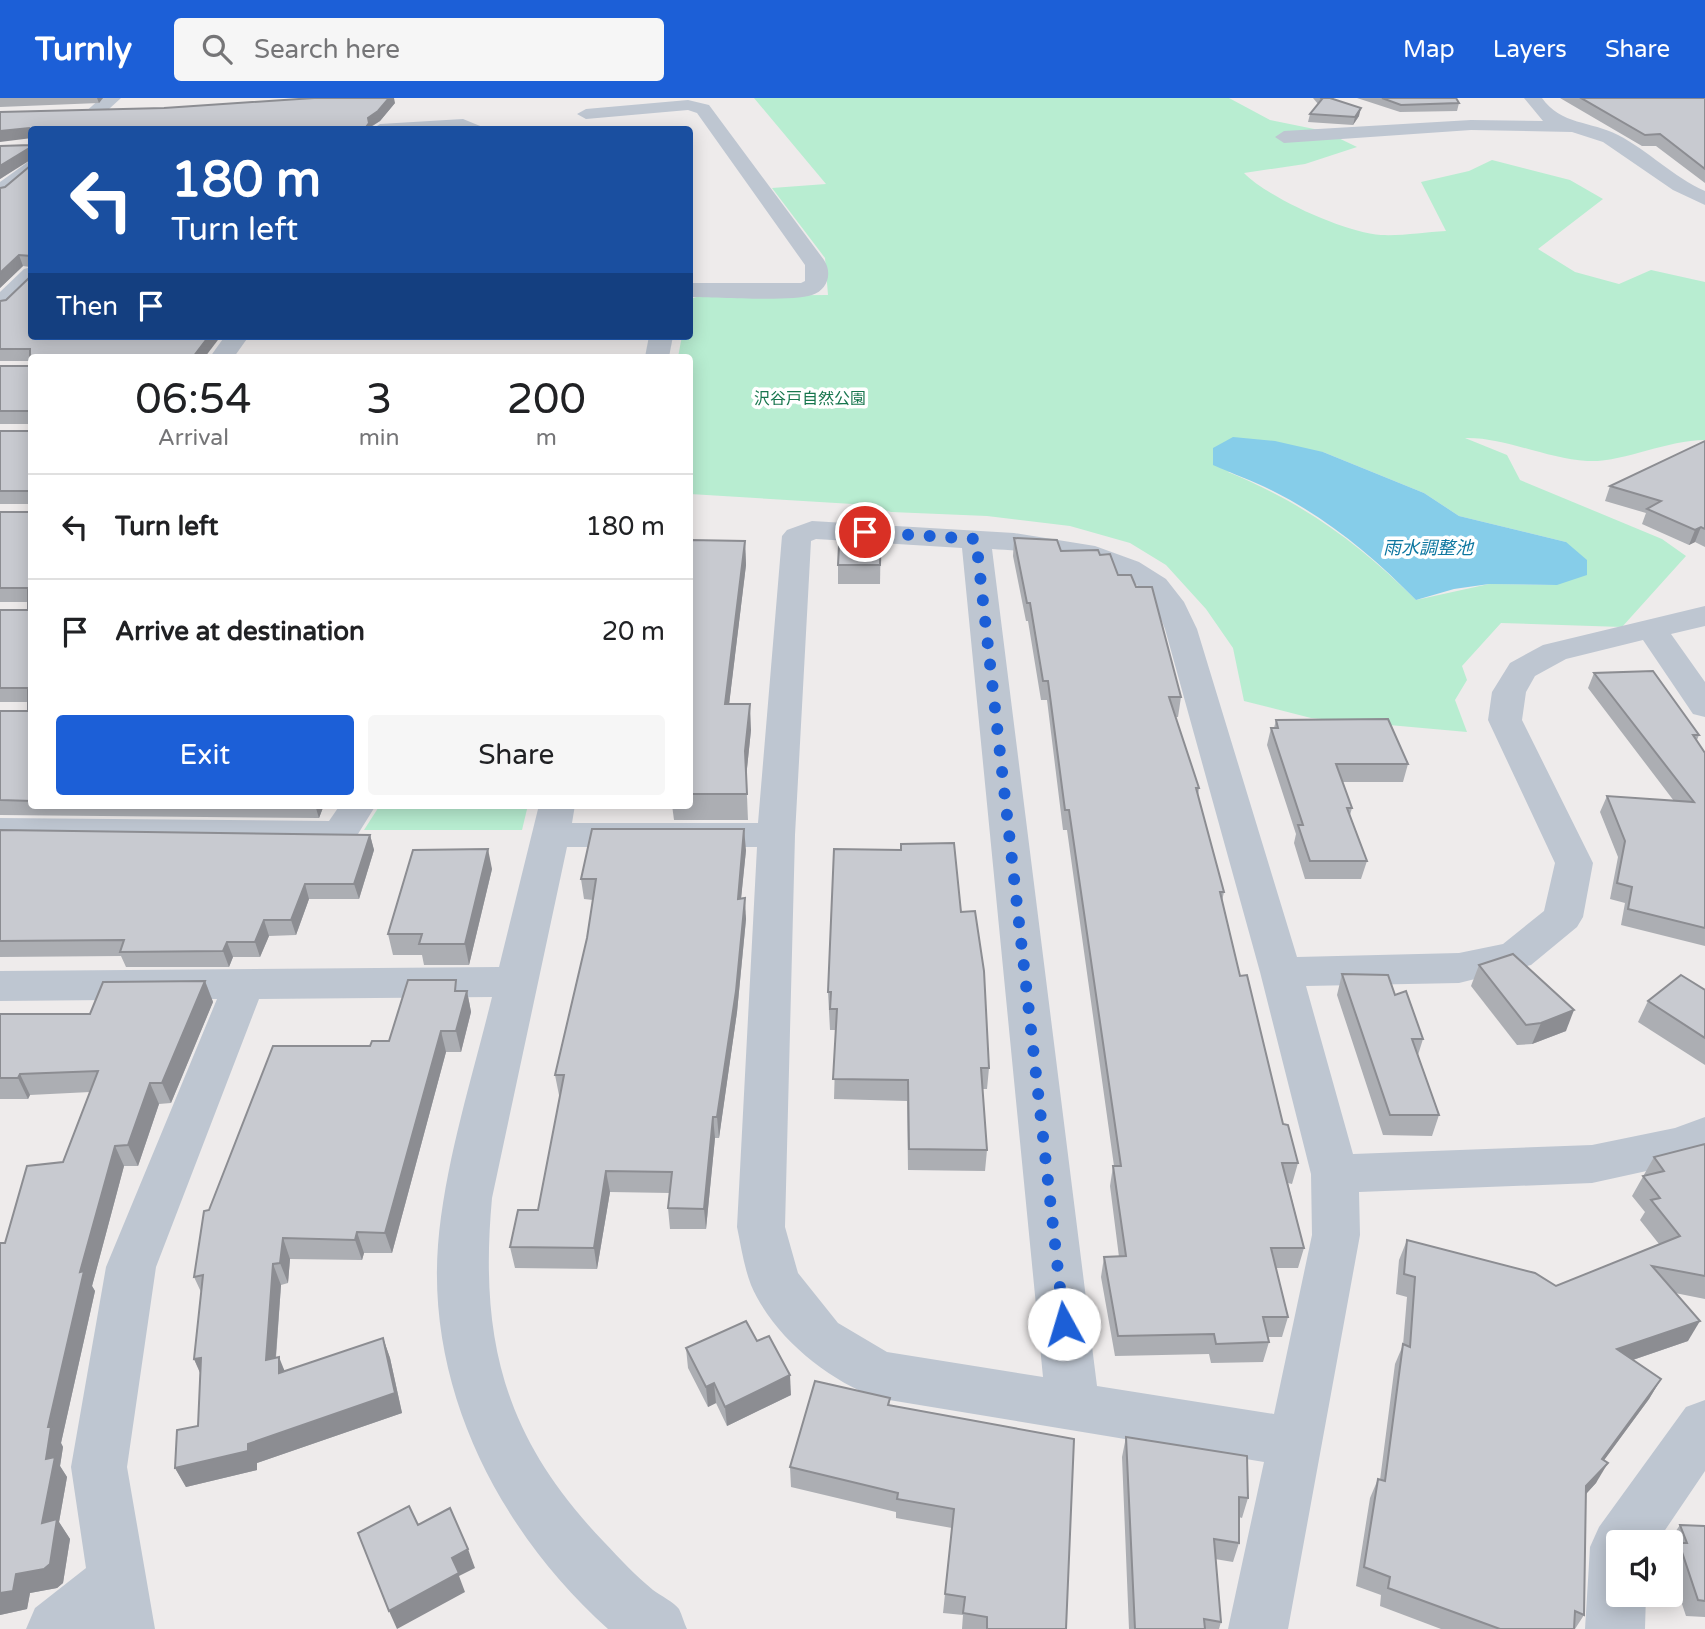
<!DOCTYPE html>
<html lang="en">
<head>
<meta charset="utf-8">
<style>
  :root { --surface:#fff; --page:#f6f6f6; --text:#202124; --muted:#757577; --line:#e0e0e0; --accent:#1c5fd7 }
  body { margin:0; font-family:"Varela Round","Noto Sans JP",sans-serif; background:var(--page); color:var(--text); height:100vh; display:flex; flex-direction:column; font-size:26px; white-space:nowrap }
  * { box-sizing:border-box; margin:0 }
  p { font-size:23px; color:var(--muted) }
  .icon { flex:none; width:38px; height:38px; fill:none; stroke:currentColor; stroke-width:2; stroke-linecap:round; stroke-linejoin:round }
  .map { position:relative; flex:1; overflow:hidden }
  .details { position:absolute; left:28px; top:256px; width:665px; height:455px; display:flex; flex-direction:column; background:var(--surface); border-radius:7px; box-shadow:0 4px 18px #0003 }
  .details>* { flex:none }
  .guide { position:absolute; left:28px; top:28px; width:665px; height:214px; border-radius:7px; box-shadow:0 4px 18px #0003; background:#1a4fa0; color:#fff; overflow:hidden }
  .controls { position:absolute; left:1606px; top:1432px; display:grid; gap:14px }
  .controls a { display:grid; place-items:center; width:77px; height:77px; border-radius:7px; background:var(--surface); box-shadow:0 4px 18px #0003; font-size:35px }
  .pin { position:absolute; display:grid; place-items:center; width:60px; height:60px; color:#fff; margin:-30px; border:4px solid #fff; border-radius:50%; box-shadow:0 2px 7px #0007 }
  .me { position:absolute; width:77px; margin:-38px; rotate:354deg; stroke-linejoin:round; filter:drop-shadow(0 0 5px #0008) }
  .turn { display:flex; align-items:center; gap:24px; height:147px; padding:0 28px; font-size:32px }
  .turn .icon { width:91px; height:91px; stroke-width:2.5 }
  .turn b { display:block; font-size:49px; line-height:60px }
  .then { display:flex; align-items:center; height:66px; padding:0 28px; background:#0003; gap:14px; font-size:26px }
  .eta { display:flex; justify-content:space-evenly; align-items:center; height:119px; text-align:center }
  .eta b { font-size:42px; font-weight:600; line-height:49px }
  .cta { display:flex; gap:14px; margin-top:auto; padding:14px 28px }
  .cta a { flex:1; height:80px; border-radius:7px; background:var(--accent); color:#fff; font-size:28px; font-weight:600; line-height:80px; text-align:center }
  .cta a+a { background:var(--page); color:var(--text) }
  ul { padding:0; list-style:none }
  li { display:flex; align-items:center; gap:21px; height:105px; padding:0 28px; border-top:2px solid var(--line) }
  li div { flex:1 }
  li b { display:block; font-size:26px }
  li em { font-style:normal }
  header { display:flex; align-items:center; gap:42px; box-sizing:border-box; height:98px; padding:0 35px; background:var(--accent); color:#fff }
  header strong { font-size:33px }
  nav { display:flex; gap:38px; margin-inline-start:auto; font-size:24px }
  .search { width:490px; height:63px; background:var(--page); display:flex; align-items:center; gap:18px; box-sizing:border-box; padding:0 24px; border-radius:7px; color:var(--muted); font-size:26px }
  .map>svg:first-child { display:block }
</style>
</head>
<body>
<header>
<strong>Turnly</strong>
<div class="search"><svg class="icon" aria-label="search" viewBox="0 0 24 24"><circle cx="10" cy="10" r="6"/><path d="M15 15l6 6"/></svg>Search here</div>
<nav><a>Map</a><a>Layers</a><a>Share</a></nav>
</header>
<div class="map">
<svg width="1705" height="1531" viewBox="0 0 1705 1531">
  <rect width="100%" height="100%" fill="#eeebeb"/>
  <g fill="#b8edd1" fill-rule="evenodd">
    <path d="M 754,0 L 1229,0 L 1270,22 L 1324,33 L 1357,49 L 1305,66 L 1244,75 C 1268,100 1346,135 1381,137 C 1403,138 1425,134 1446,133 L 1421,84 L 1469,73 L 1492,62 L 1570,82 L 1603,101 L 1538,151 L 1575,174 L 1619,186 L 1651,172 L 1705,184 L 1705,342 C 1666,342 1622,365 1587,363 C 1547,361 1505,339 1465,340 L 1507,357 L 1520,382 L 1662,441 L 1686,458 L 1622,529 L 1501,525 L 1462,568 L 1467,582 L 1455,602 L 1467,634 L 1311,620 L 1244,603 L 1233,550 L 1206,511 L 1166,467 L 1130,445 L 1070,428 L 987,418 L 891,414 L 869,407 L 690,396 L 690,259 L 678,259 L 682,238 L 690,238 L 690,201 L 700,198 L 828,197 L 825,160 L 772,90 L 826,86 ZM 1323,354 L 1424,395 L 1459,418 L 1566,444 L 1557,487 L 1489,486 L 1416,502 C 1359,445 1303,405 1228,374 Z"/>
    <polygon points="380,707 528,707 522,732 364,732"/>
  </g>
  <path fill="#86cde9" d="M 1233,339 L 1275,343 L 1323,354 L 1424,395 L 1459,418 L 1566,444 L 1587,462 L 1587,477 L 1557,487 L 1489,486 L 1454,491 L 1416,502 C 1374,459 1327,420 1273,393 C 1254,383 1233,376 1213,367 L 1213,350 Z"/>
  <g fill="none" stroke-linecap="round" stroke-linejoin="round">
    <g fill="#bec6d1" fill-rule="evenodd">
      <polygon points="101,0 121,0 86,32 65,32"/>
      <path d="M 1524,0 L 1542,0 C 1561,27 1591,23 1618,37 C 1649,53 1673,79 1705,93 L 1705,107 L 1673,92 L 1603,44 L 1572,34 L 1471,32 L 1284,45 L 1275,39 L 1284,33 L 1471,22 L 1543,23 Z"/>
      <path d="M 688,2 L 709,7 L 824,162 C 833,176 827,192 812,197 C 792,204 714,199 690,199 L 690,185 L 801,185 L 805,183 L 805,167 L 697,15 L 688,12 L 586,21 L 577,16 L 586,11 Z"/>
      <polygon points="463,21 490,32 371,32 380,26"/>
      <polygon points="32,61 32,77 7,98 0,100 0,84"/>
      <polygon points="32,169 32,189 8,212 0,214 0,194 24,171"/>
      <polygon points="225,238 249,238 234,259 210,259"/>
      <polygon points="649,238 673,238 669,259 645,259"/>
      <path d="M 812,423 L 1014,435 L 1095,448 L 1139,464 L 1166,481 L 1184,504 L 1197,531 L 1297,859 L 1459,855 L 1503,846 L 1544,813 L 1555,765 L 1488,622 L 1492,594 L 1510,565 L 1543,547 L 1705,508 L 1705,528 L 1671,536 L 1705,584 L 1705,619 L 1693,616 L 1643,542 L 1566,561 L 1535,578 L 1526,594 L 1522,622 L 1593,765 L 1583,819 L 1577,829 L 1531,867 L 1459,885 L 1306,888 L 1353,1056 L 1592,1047 L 1675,1030 L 1705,1019 L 1705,1057 L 1683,1065 L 1592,1085 L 1359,1094 L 1360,1137 L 1288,1531 L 1228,1531 L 1264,1364 L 877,1300 C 826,1281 773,1238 751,1187 C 744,1169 741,1148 737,1129 L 757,749 L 567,749 L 492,1100 C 479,1242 504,1340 604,1444 C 620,1461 636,1478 653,1492 C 661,1498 674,1504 679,1511 C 682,1517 684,1525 687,1531 L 608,1531 C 501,1435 427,1294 438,1147 C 445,1064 472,981 492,899 L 259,901 L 156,1169 L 127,1369 L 155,1531 L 26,1531 L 35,1510 L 86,1470 L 71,1369 L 106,1169 L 217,901 L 0,903 L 0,873 L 499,869 L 539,707 L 575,707 L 572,725 L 758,725 L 782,438 L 787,432 ZM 816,441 L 962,450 L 1043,1279 L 887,1254 L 838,1225 L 798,1175 L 785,1129 L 795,737 L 811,443 ZM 992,451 C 1040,454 1119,459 1151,501 C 1157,510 1161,521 1165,531 L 1260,874 L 1311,1076 L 1312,1137 L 1274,1316 L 1097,1288 Z"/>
      <polygon points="340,707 376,707 353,744 340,747 0,744 0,720 329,723"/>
      <polygon points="1705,1302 1705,1373 1657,1444 1619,1444 1619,1496 1646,1496 1645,1531 1585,1531 1590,1449 1599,1429 1686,1309"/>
    </g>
  </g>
  <g fill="#acaeb3">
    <polygon points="0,0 103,0 99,5 0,9"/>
    <polygon points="1313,0 1330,0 1359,18 1353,27 1308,24 1310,16 1318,6"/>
    <polygon points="1357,0 1456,0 1459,5 1457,13 1400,14"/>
    <polygon points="1560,0 1705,0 1705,85 1656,48 1642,48"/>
    <polygon points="395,5 380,23 32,259 32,707 324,707 319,720 0,717 0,613 28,613 28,604 0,604 0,512 28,512 28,504 0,504 0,414 29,414 29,406 0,406 0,333 29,333 29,326 0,326 0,268 30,268 30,263 0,263 0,203 6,202 30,179 30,169 23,168 0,190 5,89 30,68 30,61 0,81 0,48 31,47 30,41 0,14"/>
    <polygon points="1705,343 1705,449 1695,444 1689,447 1642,426 1646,415 1605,403 1610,388"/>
    <polygon points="881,429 880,486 838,486 838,467"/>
    <polygon points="1014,440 1061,453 1100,457 1118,477 1181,599 1178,619 1175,619 1199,690 1198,698 1224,794 1222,803 1240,878 1283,1026 1298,1065 1292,1086 1288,1085 1304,1150 1298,1170 1276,1170 1288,1219 1282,1239 1268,1239 1269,1244 1263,1264 1211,1265 1209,1256 1115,1258 1101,1179 1104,1159 1119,1159 1110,1088 1113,1068 1114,1068 1067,732 1063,732 1047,602 1041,602 1028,523 1026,523 1013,458"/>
    <polygon points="690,442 745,443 746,467 729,606 751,632 746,680 748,722 674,722 672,707 690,707"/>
    <polygon points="1594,575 1699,637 1697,642 1705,655 1705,848 1621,827 1625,805 1610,801 1618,759 1600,714 1607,698 1674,703 1588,590"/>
    <polygon points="1276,622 1408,666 1403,684 1342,684 1352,710 1350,717 1367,763 1361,781 1305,781 1294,745 1296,736 1267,647 1271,630 1274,630"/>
    <polygon points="0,732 370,737 374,752 359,801 309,801 296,837 269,838 260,859 233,859 229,869 126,869 121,858 0,859"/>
    <polygon points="901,746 961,814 989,970 987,991 982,991 987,1052 985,1073 908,1072 907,1003 834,1001 836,932 830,932 828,894 901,752"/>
    <polygon points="746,752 741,800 746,821 737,914 719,1040 715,1040 706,1131 670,1131 668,1110 670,1095 610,1094 597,1171 515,1170 510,1149 538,1112 560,997 559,997 555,977 587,840 593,802 584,801 581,781"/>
    <polygon points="492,771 469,867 424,867 422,857 393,857 388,836"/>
    <polygon points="1479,867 1566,933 1532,946 1517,947 1471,888"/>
    <polygon points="1342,876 1395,897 1423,941 1418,957 1439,1017 1432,1038 1383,1037 1337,897"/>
    <polygon points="205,883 213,904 171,1005 159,1006 138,1068 124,1068 92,1188 95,1193 61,1345 63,1349 60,1368 67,1379 59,1424 70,1441 63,1485 57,1490 30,1495 27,1511 0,1517 0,1145 5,1145 63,1064 90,994 30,997 28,1001 0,1001 0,916 90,916"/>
    <polygon points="1705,892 1705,967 1638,924 1648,903"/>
    <polygon points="459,893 467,893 471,914 461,954 446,954 392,1155 364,1155 362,1162 290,1161 288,1185 281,1187 276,1260 285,1273 383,1240 390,1260 402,1315 257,1365 257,1372 186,1389 175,1370 198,1328 200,1275 194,1261 201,1194 194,1179 209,1112 370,948 389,943"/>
    <polygon points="1705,1046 1705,1201 1675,1195 1688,1243 1633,1262 1661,1281 1649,1301 1604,1362 1596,1385 1586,1396 1584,1517 1575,1531 1441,1531 1380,1508 1381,1497 1356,1488 1370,1400 1378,1381 1380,1382 1395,1266 1403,1247 1407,1199 1396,1196 1399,1162 1407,1142 1556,1188 1659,1146 1640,1122 1645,1114 1632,1098 1654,1059"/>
    <polygon points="757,1243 791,1297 727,1328 716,1305 708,1309 688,1270 686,1250"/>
    <polygon points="890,1300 889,1307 1066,1531 962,1531 963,1517 943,1515 952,1430 896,1420 896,1414 791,1389 790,1369"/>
    <polygon points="1126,1339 1248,1400 1242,1420 1239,1419 1239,1445 1233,1464 1215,1461 1221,1524 1219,1531 1129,1531 1122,1359"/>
    <polygon points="1680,1427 1705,1428 1705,1519 1686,1518 1671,1473 1671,1455 1673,1453 1671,1444 1669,1443"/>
  </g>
  <g fill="#8c8d92">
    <polygon points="97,0 103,0 99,5"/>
    <polygon points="389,0 394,0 395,5 380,23 370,29 371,32 364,32 368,20"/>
    <polygon points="1361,10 1359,18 1353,27 1355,19"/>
    <polygon points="29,30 32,40 0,44 0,33"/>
    <polygon points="31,49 32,61 0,81 0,68"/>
    <polygon points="19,157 23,168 0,190 0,175"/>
    <polygon points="209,238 221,238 205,259 193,259"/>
    <polygon points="1701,429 1695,444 1689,447 1695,432"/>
    <polygon points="745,443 746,467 726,632 725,606"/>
    <polygon points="750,606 751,632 746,680 748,722 745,653"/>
    <polygon points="315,707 324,707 319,720"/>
    <polygon points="744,731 746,752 739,821 738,801"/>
    <polygon points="370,737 374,752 359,801 354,786"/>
    <polygon points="488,751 492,771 469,867 465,846"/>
    <polygon points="305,786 309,801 296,837 291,822"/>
    <polygon points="745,800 746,821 737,914 719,1040 717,1019"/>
    <polygon points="264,822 269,838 260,859 255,844"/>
    <polygon points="227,844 233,859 229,869 223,853"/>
    <polygon points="205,883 213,904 171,1005 162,985"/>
    <polygon points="467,893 471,914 461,954 456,933"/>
    <polygon points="1574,912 1566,933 1532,946 1541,925"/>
    <polygon points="441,933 446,954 392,1155 385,1135"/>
    <polygon points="20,976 30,997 28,1001 18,980"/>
    <polygon points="150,985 159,1006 138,1068 128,1047"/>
    <polygon points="713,1019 715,1040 706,1131 704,1111"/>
    <polygon points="115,1048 124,1068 92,1188 95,1193 61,1345 63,1349 60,1368 67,1379 59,1424 70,1441 63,1485 57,1490 30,1495 27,1511 0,1517 0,1495 16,1476 42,1425 48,1329 80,1174"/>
    <polygon points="606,1073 610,1094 597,1171 594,1150"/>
    <polygon points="357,1134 364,1155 362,1162 355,1142"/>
    <polygon points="283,1140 290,1161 288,1185 280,1165"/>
    <polygon points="273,1166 281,1187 274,1282 266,1262"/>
    <polygon points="1700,1223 1688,1243 1606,1271 1617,1251"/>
    <polygon points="383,1240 390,1260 402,1315 257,1365 257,1372 186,1389 175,1370 248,1346"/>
    <polygon points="279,1259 287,1279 279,1275"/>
    <polygon points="201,1260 203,1281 194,1261"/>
    <polygon points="790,1277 791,1297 727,1328 725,1309"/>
    <polygon points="1661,1281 1649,1301 1591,1380 1602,1361"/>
    <polygon points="714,1285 716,1305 708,1309 706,1289"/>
    <polygon points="1608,1365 1596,1385 1575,1408 1586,1388"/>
    <polygon points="468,1451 475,1470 459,1478 465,1494 397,1531 389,1513 452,1460"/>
  </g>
  <g fill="#c8cad0" stroke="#8c8d92" stroke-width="2">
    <polygon points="314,0 389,0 378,13 368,20 369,25 364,32 32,32 32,238 209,238 193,259 32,259 32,703 0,702 0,613 28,613 28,590 0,590 0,512 28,512 28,490 0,490 0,414 29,414 29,393 0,393 0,333 29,333 29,313 0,313 0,268 30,268 30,251 0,251 0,203 6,202 30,179 31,158 19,157 0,175 0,90 5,89 30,68 31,49 0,68 0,48 31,47 29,30 0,33 0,14 164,10"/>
    <polygon points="1321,0 1330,0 1361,10 1355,19 1310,16 1322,1"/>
    <polygon points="1382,0 1456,0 1459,5 1401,7"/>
    <polygon points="1581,0 1705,0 1705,71 1660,36 1645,37"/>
    <polygon points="1705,343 1705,431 1701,429 1695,432 1647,411 1661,403 1610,388"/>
    <polygon points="840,428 881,429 880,467 838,467"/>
    <polygon points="1014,440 1057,442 1061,453 1098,452 1100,457 1110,456 1118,477 1131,477 1136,489 1152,489 1181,599 1169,599 1199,690 1196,690 1224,794 1220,794 1240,878 1247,877 1283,1026 1288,1027 1298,1065 1282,1065 1304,1150 1271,1150 1288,1219 1263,1219 1269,1244 1216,1246 1214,1236 1118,1238 1104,1159 1126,1158 1113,1068 1121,1068 1069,712 1065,712 1048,583 1043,583 1030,505 1027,505"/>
    <polygon points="690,442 745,443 725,606 750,606 745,653 747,696 690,696"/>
    <polygon points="1653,573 1699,637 1693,637 1705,655 1705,830 1628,811 1632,789 1617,785 1625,743 1607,698 1694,704 1594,575"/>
    <polygon points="1388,621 1408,666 1336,666 1352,710 1347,710 1367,763 1310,763 1298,727 1303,727 1271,630 1278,630 1276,622"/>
    <polygon points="592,731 744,731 738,801 745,800 736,893 717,1019 713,1019 704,1111 668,1110 672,1074 606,1073 594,1150 510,1149 518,1112 538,1112 564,977 555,977 587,840 596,781 581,781"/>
    <polygon points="0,732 370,737 354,786 305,786 291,822 264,822 255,844 227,844 223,853 120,854 124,842 0,843"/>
    <polygon points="954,745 961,814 975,813 984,873 989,970 981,970 987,1052 909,1051 908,982 833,981 837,911 830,911 831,894 828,894 834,751 901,752 901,746"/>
    <polygon points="488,751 465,846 419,846 422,836 388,836 413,752"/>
    <polygon points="1513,856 1574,912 1541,925 1526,927 1479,867"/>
    <polygon points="1342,876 1388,877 1395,897 1406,893 1423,941 1412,941 1439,1017 1390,1017"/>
    <polygon points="1681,877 1705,892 1705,940 1648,903"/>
    <polygon points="408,882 456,882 455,893 467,893 456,933 441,933 385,1135 357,1134 355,1142 283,1140 280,1165 273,1166 266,1262 279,1259 279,1275 383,1240 395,1295 248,1346 248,1353 175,1370 177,1332 198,1328 201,1260 194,1261 203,1177 194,1179 204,1113 209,1112 273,948 370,948 372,943 389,943"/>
    <polygon points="205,883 162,985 150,985 128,1047 115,1048 80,1174 84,1173 48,1329 51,1329 46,1361 55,1359 42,1425 57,1421 50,1466 44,1471 16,1476 13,1493 0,1495 0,1145 5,1145 27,1068 63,1064 98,973 20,976 18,980 0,980 0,916 90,916 103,884"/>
    <polygon points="1705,1046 1705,1178 1652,1168 1700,1223 1617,1251 1661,1281 1602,1361 1608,1365 1586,1388 1584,1517 1575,1513 1574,1531 1500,1531 1388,1490 1390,1479 1364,1469 1378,1381 1385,1383 1403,1246 1410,1249 1415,1179 1404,1176 1407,1142 1535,1175 1556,1188 1680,1138 1651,1102 1660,1100 1643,1078 1664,1073 1654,1059"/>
    <polygon points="746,1223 757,1243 769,1238 790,1277 725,1309 714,1285 706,1289 686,1250"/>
    <polygon points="815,1283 890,1300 888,1307 1074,1341 1066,1531 987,1531 987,1519 963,1515 965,1499 945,1496 954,1411 897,1401 898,1395 790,1369"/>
    <polygon points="1126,1339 1247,1358 1248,1400 1239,1399 1239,1445 1214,1441 1221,1524 1204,1521 1205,1531 1135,1531"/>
    <polygon points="409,1408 418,1427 450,1410 468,1451 452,1460 459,1475 389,1513 358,1435"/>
    <polygon points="1680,1427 1705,1428 1705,1503 1698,1502 1679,1445 1687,1445"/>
  </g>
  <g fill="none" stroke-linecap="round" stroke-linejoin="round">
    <polyline stroke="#1c5fd7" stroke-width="12" stroke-dasharray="0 21.6" points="865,434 976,441 1064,1226"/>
  </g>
  <g text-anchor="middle" stroke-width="7" stroke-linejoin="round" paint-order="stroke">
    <g font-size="16" fill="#18764e" stroke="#fff">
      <text x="810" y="306">沢谷戸自然公園</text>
    </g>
    <g font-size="18" font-style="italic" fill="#0e77a0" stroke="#fff">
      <text x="1428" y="456">雨水調整池</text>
    </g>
  </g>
</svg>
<div class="controls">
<a><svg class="icon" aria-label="sound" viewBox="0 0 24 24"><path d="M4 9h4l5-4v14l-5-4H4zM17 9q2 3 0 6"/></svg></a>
</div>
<div class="pin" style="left:865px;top:434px;background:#d93025"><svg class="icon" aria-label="arrive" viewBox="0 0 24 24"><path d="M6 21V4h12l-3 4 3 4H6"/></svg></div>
<svg class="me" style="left:1064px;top:1226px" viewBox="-20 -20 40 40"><circle r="19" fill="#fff"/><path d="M0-13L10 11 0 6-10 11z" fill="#1c5fd7"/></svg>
<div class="guide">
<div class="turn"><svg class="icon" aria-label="left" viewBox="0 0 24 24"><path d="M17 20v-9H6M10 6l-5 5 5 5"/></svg><div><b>180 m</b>Turn left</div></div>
<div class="then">Then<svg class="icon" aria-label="arrive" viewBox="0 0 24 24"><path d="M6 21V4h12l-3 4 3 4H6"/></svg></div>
</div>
<section class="details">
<div class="eta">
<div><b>06:54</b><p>Arrival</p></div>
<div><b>3</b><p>min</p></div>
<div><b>200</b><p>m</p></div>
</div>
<ul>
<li><svg class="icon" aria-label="left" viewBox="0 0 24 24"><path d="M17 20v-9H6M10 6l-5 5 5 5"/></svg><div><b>Turn left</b></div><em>180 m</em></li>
<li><svg class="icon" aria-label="arrive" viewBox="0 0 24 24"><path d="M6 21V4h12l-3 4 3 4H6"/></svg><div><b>Arrive at destination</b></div><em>20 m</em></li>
</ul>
<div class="cta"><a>Exit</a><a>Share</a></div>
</section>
</div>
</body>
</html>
